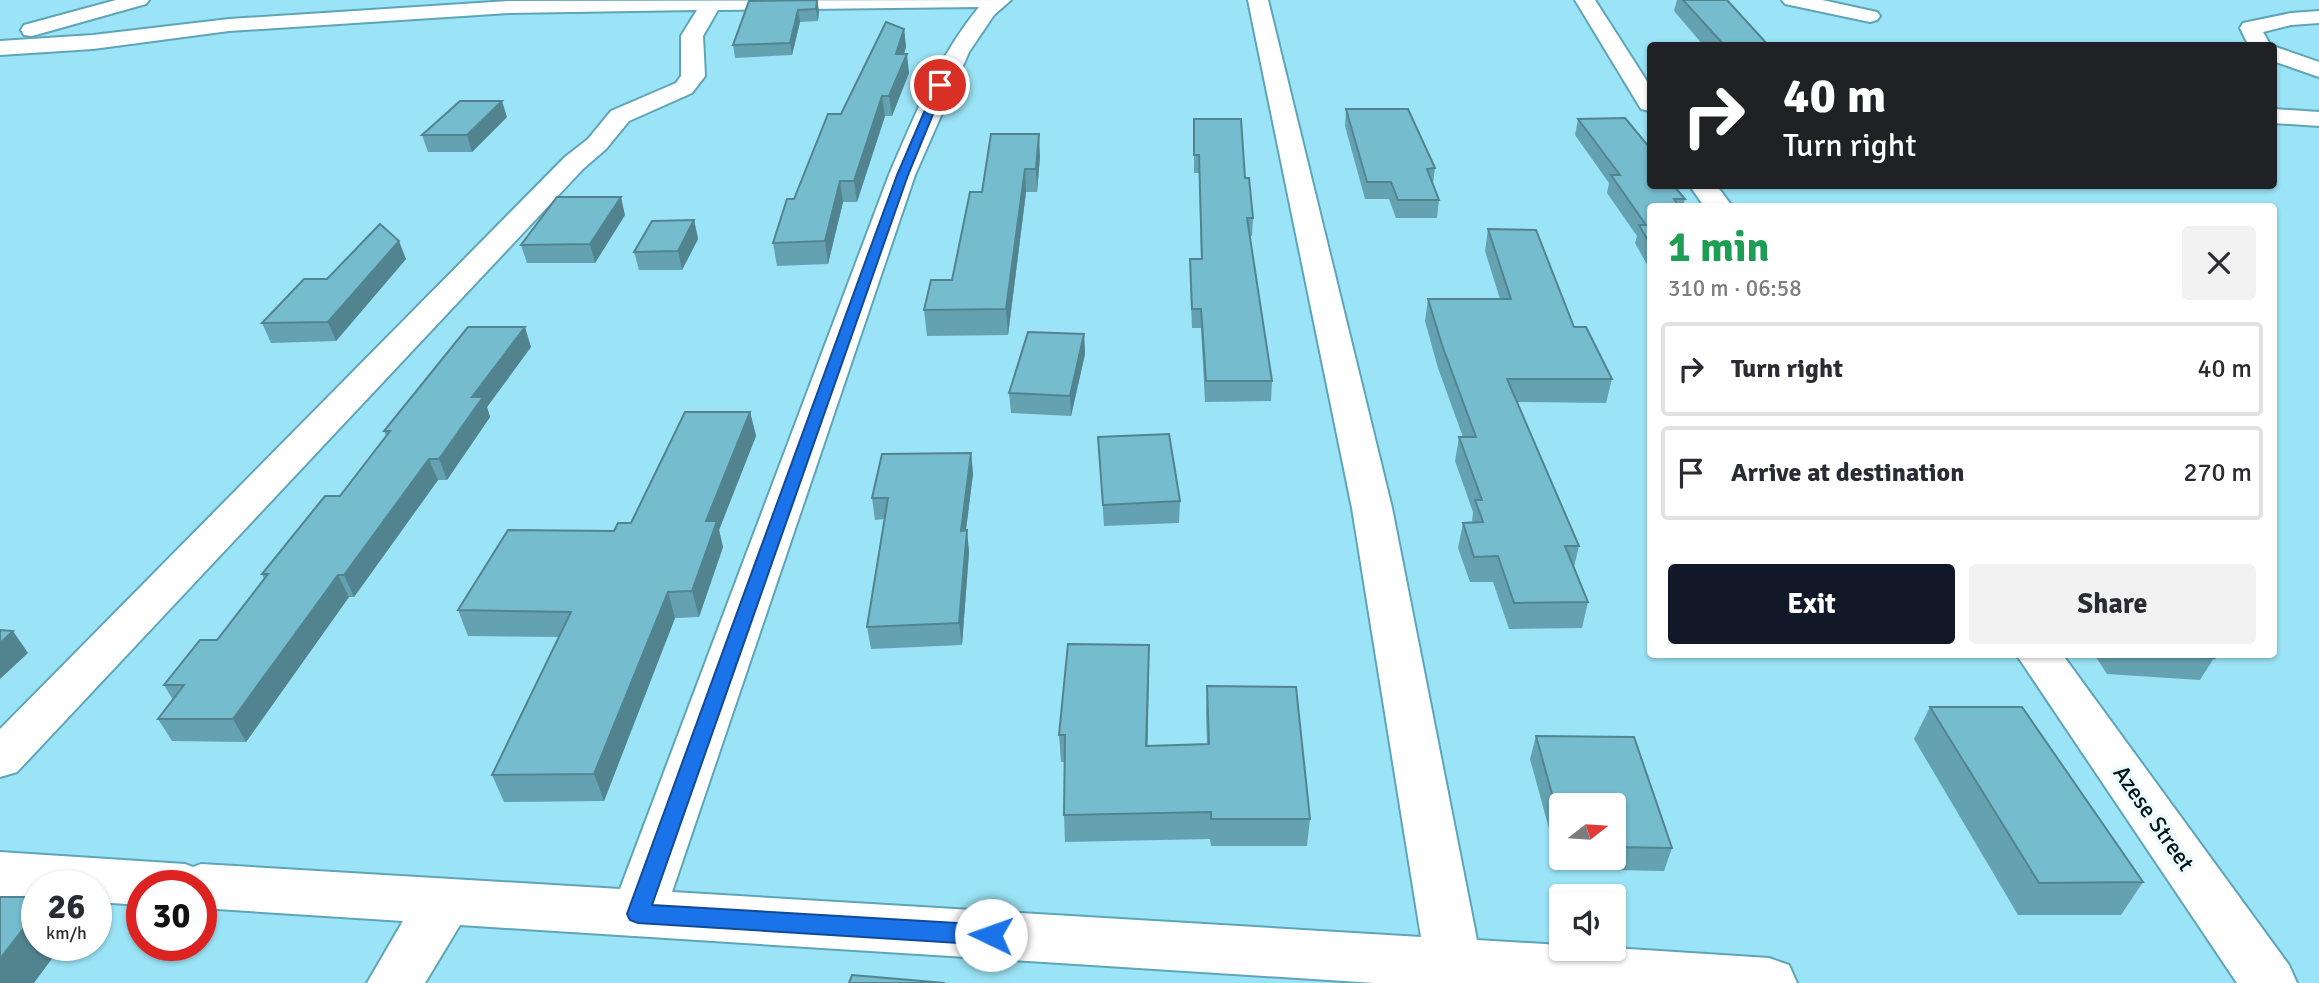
<!DOCTYPE html>
<html lang="en">
<head>
<meta charset="utf-8">
<style>
  :root { --surface:#fff; --page:#f2f2f3; --text:#2b2b33; --muted:#7c7c81; --line:#e1e1e2; --accent:#111827 }
  body { margin:0; font-family:Signika,sans-serif; background:var(--page); color:var(--text); height:100vh; display:flex; flex-direction:column; font-size:26px; white-space:nowrap }
  * { box-sizing:border-box; margin:0 }
  p { font-size:23px; color:var(--muted) }
  .icon { flex:none; width:38px; height:38px; fill:none; stroke:currentColor; stroke-width:2; stroke-linecap:round; stroke-linejoin:round }
  .map { position:relative; flex:1; overflow:hidden }
  .panel { position:absolute; left:1647px; top:203px; width:630px; height:455px; display:flex; flex-direction:column; background:var(--surface); border-radius:7px; box-shadow:0 2px 5px #0004 }
  .panel>* { flex:none }
  .top-card { position:absolute; left:1647px; top:42px; width:630px; height:147px; border-radius:7px; box-shadow:0 2px 5px #0004; background:#202124; color:#fff; overflow:hidden }
  .needle { width:46px; rotate:73deg }
  .controls { position:absolute; left:1549px; top:793px; display:grid; gap:14px }
  .controls a { display:grid; place-items:center; width:77px; height:77px; border-radius:7px; background:var(--surface); box-shadow:0 2px 5px #0004; font-size:35px }
  .speed { position:absolute; left:21px; top:870px; display:flex; gap:14px; font-size:35px; font-weight:700; text-align:center }
  .speed>* { display:grid; place-content:center; width:91px; height:91px; border-radius:50%; background:var(--surface); box-shadow:0 2px 5px #0004; line-height:1 }
  .speed small { font-size:18px; font-weight:400 }
  .speed .limit { border:10px solid #d22; background:#fff; color:#111 }
  .pin { position:absolute; display:grid; place-items:center; width:60px; height:60px; color:#fff; margin:-30px; border:4px solid #fff; border-radius:50%; box-shadow:0 2px 7px #0007 }
  .me { position:absolute; width:77px; margin:-38px; rotate:273deg; stroke-linejoin:round; filter:drop-shadow(0 0 5px #0008) }
  .turn { display:flex; align-items:center; gap:24px; height:147px; padding:0 21px; font-size:32px }
  .turn .icon { width:91px; height:91px; stroke-width:2.5 }
  .turn b { display:block; font-size:49px; line-height:60px }
  .round { display:grid; place-items:center; flex:none; width:74px; height:74px; border-radius:7px; background:var(--page) }
  .head { display:flex; align-items:center; justify-content:space-between; height:119px; padding:0 21px }
  h1 { font-size:42px; font-weight:700; line-height:52px; color:#1e9e55 }
  .cta { display:flex; gap:14px; margin-top:auto; padding:14px 21px }
  .cta a { flex:1; height:80px; border-radius:7px; background:var(--accent); color:#fff; font-size:28px; font-weight:700; line-height:80px; text-align:center }
  .cta a+a { background:var(--page); color:var(--text) }
  ul { padding:0; list-style:none }
  li { display:flex; align-items:center; gap:21px; height:94px; margin:0 14px 10px; padding:0 7px; border:4px solid var(--line); border-radius:7px }
  li div { flex:1 }
  li b { display:block; font-size:26px }
  li em { font-style:normal }
  .map>svg:first-child { display:block }
</style>
</head>
<body>
<div class="map">
<svg width="2319" height="983" viewBox="0 0 2319 983">
  <rect width="100%" height="100%" fill="#9be3f6"/>
  <g fill="none" stroke-linecap="round" stroke-linejoin="round">
    <g stroke="#5ea5b7" stroke-width="4">
      <g id="minor">
        <polygon points="116,0 149,0 146,4 32,36 24,35 21,30 24,25"/>
        <path d="M 1011,0 L 994,15 L 969,52 L 915,175 L 672,892 L 1421,937 L 1352,508 L 1248,0 L 1268,0 L 1392,508 L 1477,940 L 1561,945 L 1561,948 L 1613,948 L 1769,958 L 1789,965 L 1797,983 L 1375,983 L 460,925 L 425,983 L 367,983 L 403,921 L 201,908 L 201,886 L 142,886 L 142,905 L 96,902 L 96,886 L 37,886 L 37,898 L 0,896 L 0,852 L 185,864 L 193,867 L 201,864 L 620,889 L 889,175 C 914,117 938,57 979,7 L 718,10 L 703,36 L 705,76 L 692,93 L 629,121 L 606,149 L 583,169 L 17,772 L 0,777 L 0,729 L 565,157 L 588,139 L 611,111 L 676,83 L 681,76 L 681,36 L 697,10 L 509,13 L 229,31 L 93,49 L 0,55 L 0,41 L 93,35 L 229,19 L 509,1 Z"/>
        <polygon points="1575,0 1595,0 1650,86 1650,111 1641,109 1638,104"/>
        <polygon points="1782,0 1822,0 1877,12 1880,16 1877,20 1870,22 1785,4"/>
        <polygon points="2319,11 2319,23 2291,25 2263,32 2271,46 2249,46 2240,28 2243,23 2291,13"/>
        <polygon points="2273,46 2319,62 2319,77 2273,61"/>
        <polygon points="2273,109 2319,112 2319,126 2273,123"/>
        <polygon points="1690,186 1717,186 1732,206 1704,206"/>
        <polygon points="2016,654 2062,654 2289,965 2297,983 2237,983"/>
      </g>
    </g>
    <use href="#minor" fill="#fff" fill-rule="evenodd"/>
  </g>
  <g fill="#65a2b1" fill-rule="evenodd">
    <polygon points="817,0 819,11 818,21 800,22 792,55 735,58 733,45"/>
    <polygon points="1677,0 1727,0 1769,46 1704,46 1674,11"/>
    <polygon points="904,29 906,47 904,54 909,73 892,116 885,116 857,202 843,202 828,264 777,266 773,243 841,114"/>
    <polygon points="1346,109 1435,168 1433,184 1439,200 1437,218 1396,218 1389,199 1365,199 1345,126"/>
    <polygon points="507,117 472,152 428,152 422,135"/>
    <polygon points="1194,119 1245,178 1253,218 1252,236 1250,236 1272,381 1271,401 1205,402 1201,328 1192,328 1190,278 1190,259 1201,259 1199,173 1194,173"/>
    <polygon points="1578,119 1650,148 1650,186 1685,199 1683,206 1650,206 1650,270 1635,243 1637,236 1607,193 1609,183 1575,135"/>
    <polygon points="1040,156 1037,192 1026,192 1008,335 927,336 924,310 952,280 982,192"/>
    <polygon points="625,215 595,263 527,263 521,245"/>
    <polygon points="694,220 698,239 682,270 639,270 634,252"/>
    <polygon points="1488,229 1574,327 1612,379 1606,403 1517,402 1579,546 1574,567 1588,602 1582,628 1509,629 1493,582 1470,582 1458,548 1463,523 1472,522 1473,512 1455,461 1459,437 1463,437 1438,368 1425,321 1428,299 1500,299 1485,251"/>
    <polygon points="406,259 336,341 271,343 262,323 327,279"/>
    <polygon points="1084,334 1085,354 1071,416 1011,413 1009,393"/>
    <polygon points="531,347 487,407 490,417 447,480 438,480 354,597 349,597 246,742 172,741 158,719 173,700 164,685 217,640 264,579 262,574 340,496 386,436 384,431"/>
    <polygon points="750,412 756,436 719,530 723,547 699,617 675,618 604,801 504,802 492,775 559,637 468,636 458,610 631,523"/>
    <polygon points="1098,437 1180,501 1179,523 1104,526"/>
    <polygon points="971,453 973,474 966,530 969,552 962,645 871,649 867,627 884,519 875,520 872,498"/>
    <polygon points="1149,645 1147,746 1207,745 1206,713 1207,686 1310,819 1307,846 1211,846 1210,839 1065,842 1064,815 1065,762 1061,762 1059,735"/>
    <polygon points="2094,654 2212,654 2214,658 2200,680 2107,674"/>
    <polygon points="1930,707 2143,882 2121,915 2018,915 1914,739"/>
    <path d="M 1536,736 L 1672,848 L 1664,871 L 1560,869 L 1530,759 ZM 1561,805 L 1614,805 L 1614,858 L 1561,858 Z"/>
  </g>
  <g fill="#528490">
    <polygon points="817,0 819,11 818,21 816,9"/>
    <polygon points="798,10 800,22 792,55 790,43"/>
    <polygon points="904,29 906,47 898,73 896,54"/>
    <polygon points="907,54 909,73 892,116 889,96"/>
    <polygon points="882,96 885,116 857,202 854,181"/>
    <polygon points="502,101 507,117 472,152 467,135"/>
    <polygon points="1039,134 1040,156 1037,192 1036,169"/>
    <polygon points="1025,169 1026,192 1008,335 1006,309"/>
    <polygon points="840,181 843,202 828,264 825,241"/>
    <polygon points="621,197 625,215 595,263 590,244"/>
    <polygon points="694,220 698,239 682,270 678,251"/>
    <polygon points="399,241 406,259 336,341 328,322"/>
    <polygon points="525,327 531,347 487,407 490,417 447,480 439,459 472,397"/>
    <polygon points="1084,334 1085,354 1071,416 1070,396"/>
    <polygon points="750,412 756,436 719,530 723,547 699,617 692,591 706,521"/>
    <polygon points="971,453 973,474 963,552 961,531"/>
    <polygon points="429,459 438,480 354,597 344,575"/>
    <polygon points="967,530 969,552 962,645 959,623"/>
    <polygon points="338,575 349,597 246,742 233,719"/>
    <polygon points="668,592 675,618 604,801 594,774"/>
    <polygon points="13,631 28,653 0,679 0,643"/>
    <polygon points="1149,645 1149,671 1147,773 1146,746"/>
    <polygon points="37,911 37,945 62,945 34,983 0,983 0,959"/>
  </g>
  <g fill="#75bcce" stroke="#528490" stroke-width="2">
    <polygon points="817,0 816,9 798,10 790,43 733,45 749,1"/>
    <polygon points="1683,0 1727,0 1769,46 1725,46"/>
    <polygon points="886,22 904,29 896,54 907,54 889,96 882,96 854,181 840,181 825,241 773,243 787,199 794,199 828,114 841,114"/>
    <polygon points="460,101 502,101 467,135 422,135"/>
    <polygon points="1346,109 1408,109 1435,168 1427,169 1439,200 1398,200 1391,182 1367,182"/>
    <polygon points="1625,118 1650,148 1650,152 1648,152 1650,155 1650,186 1674,186 1685,199 1674,199 1679,206 1650,206 1650,244 1639,225 1646,225 1611,175 1620,175 1578,119"/>
    <polygon points="1194,119 1241,119 1245,178 1249,178 1253,218 1247,218 1272,381 1206,381 1201,309 1192,309 1190,259 1202,259 1199,155 1194,155"/>
    <polygon points="991,134 1039,134 1036,169 1025,169 1006,309 924,310 931,280 952,280 970,192 982,192"/>
    <polygon points="557,197 621,197 590,244 521,245"/>
    <polygon points="1833,204 1998,206 1999,206 1835,206"/>
    <polygon points="694,220 678,251 634,252 652,221"/>
    <polygon points="380,224 399,241 328,322 262,323 304,279 327,279"/>
    <polygon points="1488,229 1536,230 1574,327 1586,327 1612,379 1507,379 1579,546 1565,546 1588,602 1514,603 1498,556 1474,557 1463,523 1483,522 1475,500 1482,500 1459,437 1476,437 1442,345 1428,299 1511,299"/>
    <polygon points="468,327 525,327 472,397 483,397 439,459 429,459 344,575 338,575 233,719 158,719 184,685 164,685 200,640 217,640 268,574 262,574 325,496 340,496 390,431 384,431"/>
    <polygon points="1028,332 1084,334 1070,396 1009,393"/>
    <polygon points="685,412 750,412 706,521 717,521 692,591 668,592 594,774 492,775 571,612 458,610 508,530 614,531 618,523 631,523"/>
    <polygon points="1169,434 1180,501 1103,505 1098,437"/>
    <polygon points="971,453 961,531 967,530 959,623 867,627 888,498 872,498 882,454"/>
    <polygon points="0,630 13,631 0,643"/>
    <polygon points="1068,644 1149,645 1146,746 1209,744 1207,686 1296,687 1310,819 1211,819 1211,812 1064,815 1065,735 1059,735"/>
    <polygon points="2162,654 2212,654 2214,658"/>
    <polygon points="1930,707 2022,707 2143,882 2039,883"/>
    <polygon points="1536,736 1634,737 1672,848 1614,847 1614,805 1561,805 1561,827"/>
    <polygon points="0,897 37,897 37,911 0,959"/>
    <polygon points="852,975 945,983 849,983"/>
  </g>
  <polygon fill="#1a73e8" stroke="#114b97" stroke-width="2" points="937,82 945,85 908,175 652,905 991,925 999,928 1002,935 999,942 991,945 638,923 630,920 627,914 897,175"/>
  <g text-anchor="middle" stroke-width="7" stroke-linejoin="round" paint-order="stroke">
    <g font-size="23" fill="#001419" stroke="#ecf9fd">
      <text transform="translate(2154 818) rotate(55)" y="8">Azese Street</text>
    </g>
  </g>
</svg>
<div class="controls">
<a><svg class="needle" viewBox="-14 -14 28 28"><path d="M0-13l5 13h-10z" fill="#e53935"/><path d="M0 13l5-13h-10z" fill="#7c7c81"/></svg></a>
<a><svg class="icon" aria-label="sound" viewBox="0 0 24 24"><path d="M4 9h4l5-4v14l-5-4H4zM17 9q2 3 0 6"/></svg></a>
</div>
<div class="speed"><div>26<small>km/h</small></div><div class="limit">30</div></div>
<div class="pin" style="left:940px;top:85px;background:#d93025"><svg class="icon" aria-label="arrive" viewBox="0 0 24 24"><path d="M6 21V4h12l-3 4 3 4H6"/></svg></div>
<svg class="me" style="left:991px;top:935px" viewBox="-20 -20 40 40"><circle r="19" fill="#fff"/><path d="M0-13L10 11 0 6-10 11z" fill="#1a73e8"/></svg>
<div class="top-card">
<div class="turn"><svg class="icon" aria-label="right" viewBox="0 0 24 24"><path d="M7 20v-9h11M14 6l5 5-5 5"/></svg><div><b>40 m</b>Turn right</div></div>
</div>
<section class="panel">
<div class="head"><div><h1>1 min</h1><p>310 m · 06:58</p></div><a class="round"><svg class="icon" aria-label="close" viewBox="0 0 24 24"><path d="M6 6l12 12M18 6L6 18"/></svg></a></div>
<ul>
<li><svg class="icon" aria-label="right" viewBox="0 0 24 24"><path d="M7 20v-9h11M14 6l5 5-5 5"/></svg><div><b>Turn right</b></div><em>40 m</em></li>
<li><svg class="icon" aria-label="arrive" viewBox="0 0 24 24"><path d="M6 21V4h12l-3 4 3 4H6"/></svg><div><b>Arrive at destination</b></div><em>270 m</em></li>
</ul>
<div class="cta"><a>Exit</a><a>Share</a></div>
</section>
</div>
</body>
</html>
